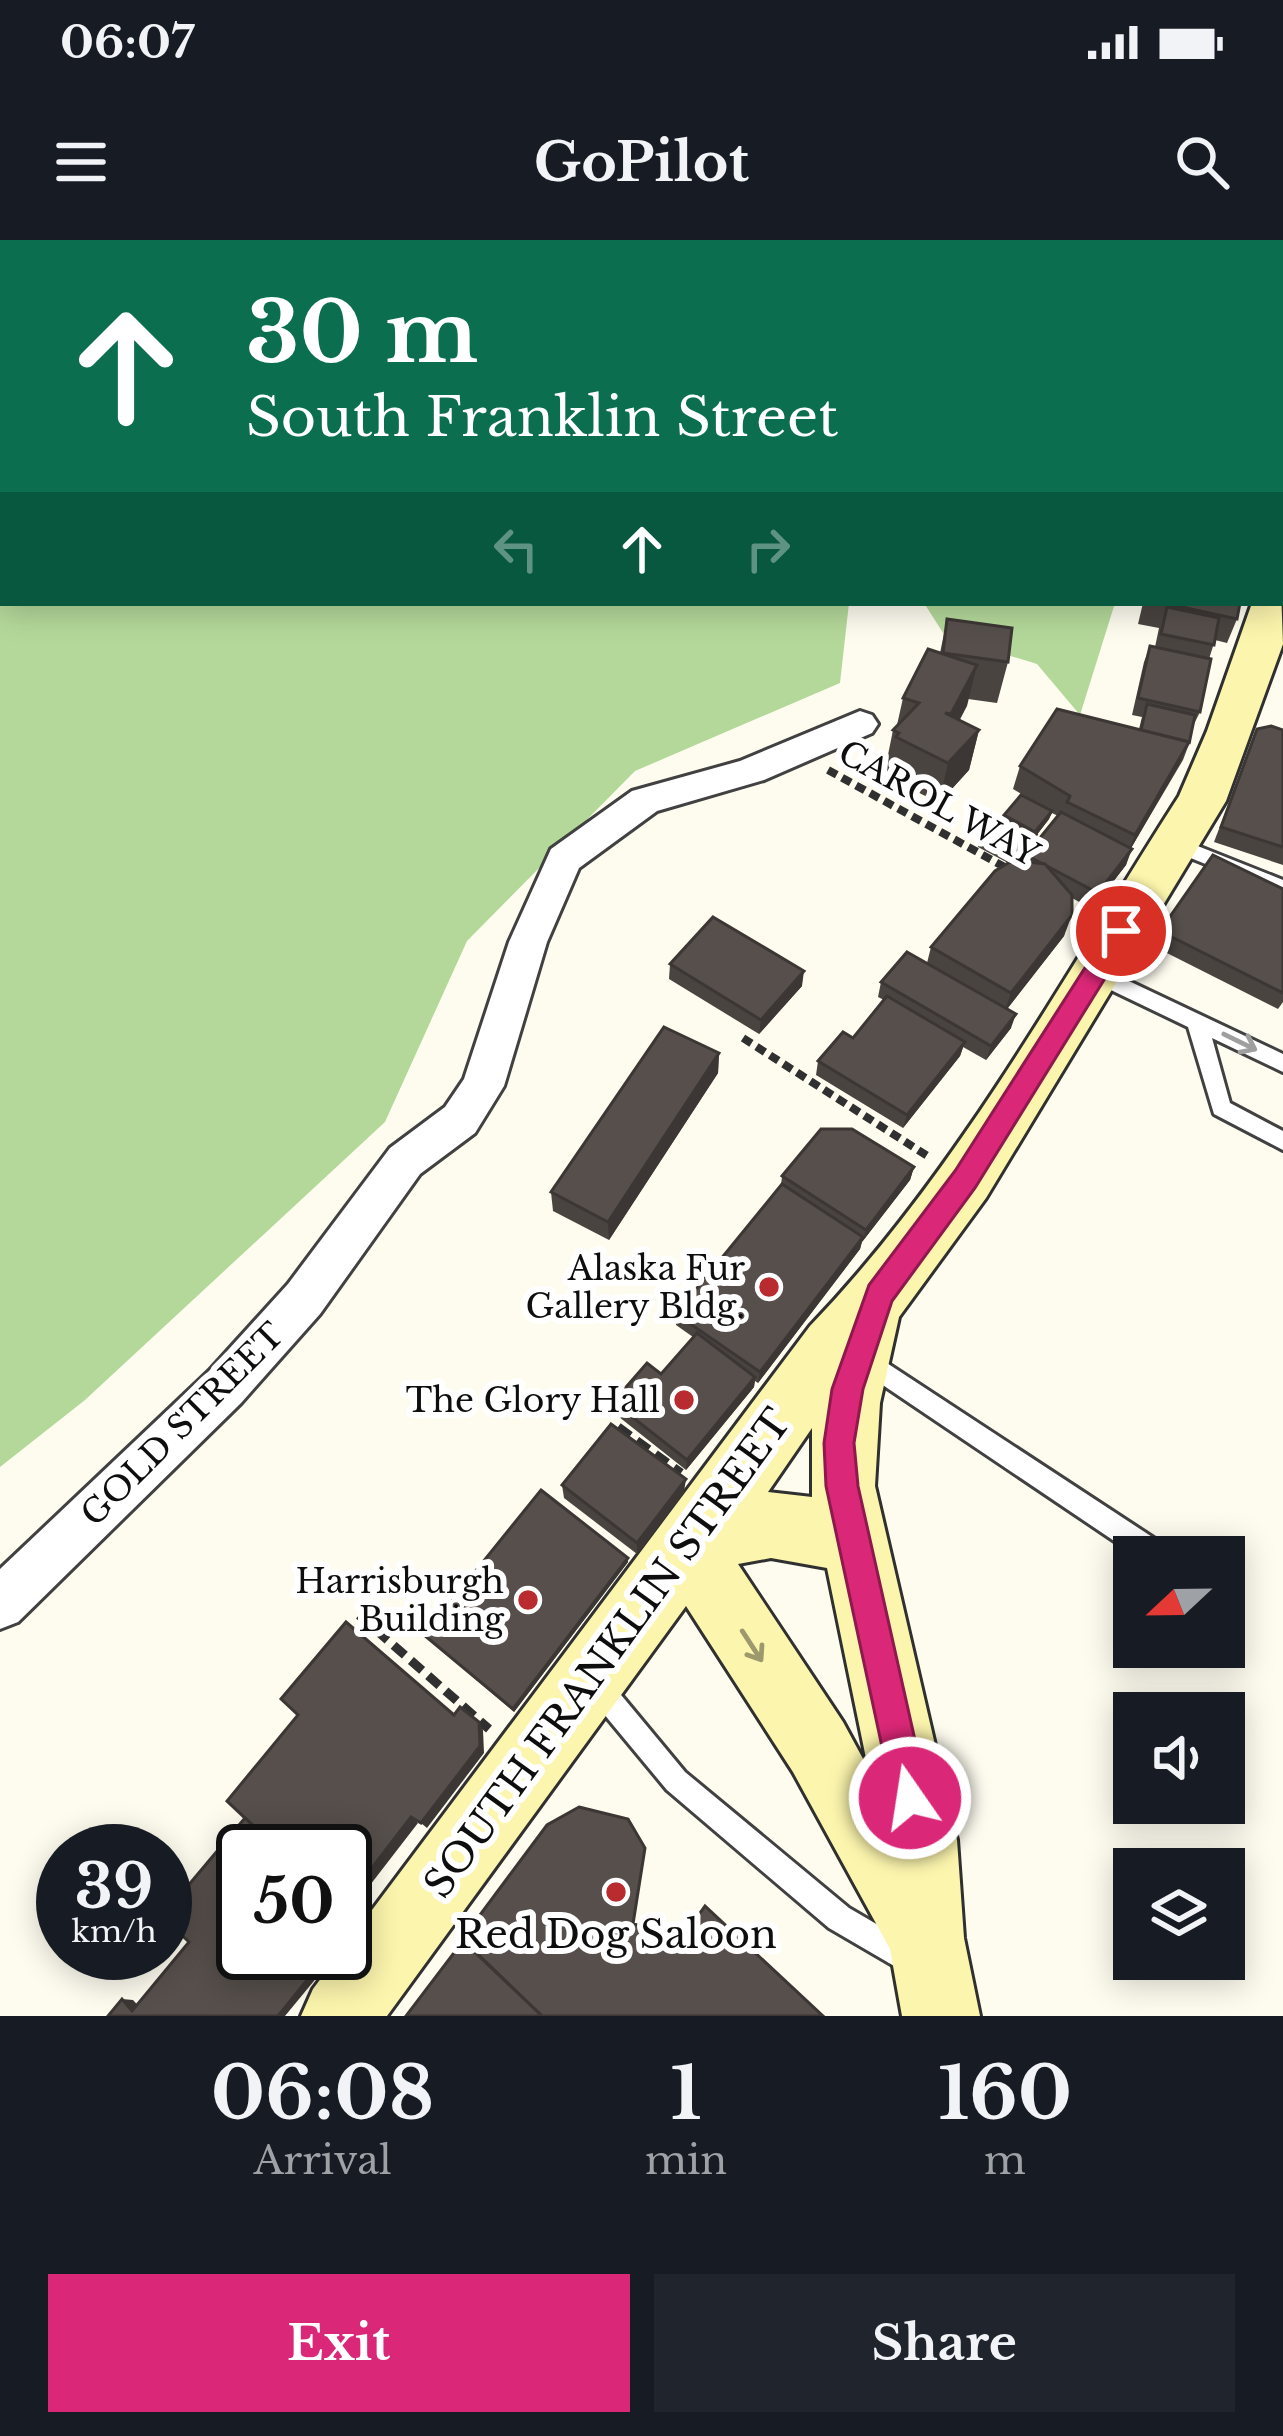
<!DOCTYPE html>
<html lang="en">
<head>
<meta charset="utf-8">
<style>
  :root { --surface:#171b24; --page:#20242c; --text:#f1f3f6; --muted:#9ea1a6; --accent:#db2777 }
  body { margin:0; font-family:"Libre Baskerville",serif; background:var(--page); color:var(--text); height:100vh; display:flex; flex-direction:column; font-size:45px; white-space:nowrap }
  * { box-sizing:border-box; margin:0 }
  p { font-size:39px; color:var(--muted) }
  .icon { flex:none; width:66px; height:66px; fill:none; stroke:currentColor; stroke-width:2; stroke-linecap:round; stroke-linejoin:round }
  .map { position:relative; height:1776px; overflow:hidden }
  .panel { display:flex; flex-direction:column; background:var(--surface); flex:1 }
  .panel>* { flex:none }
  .banner { position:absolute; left:0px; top:0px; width:1284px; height:366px; box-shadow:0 6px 30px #0003; background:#0b6e4f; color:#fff; overflow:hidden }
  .needle { width:78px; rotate:248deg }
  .buttons { position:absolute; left:1113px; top:1296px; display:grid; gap:24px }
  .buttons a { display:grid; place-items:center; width:132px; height:132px; border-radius:0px; background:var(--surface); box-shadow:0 6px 30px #0003; font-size:60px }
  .speed { position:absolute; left:36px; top:1584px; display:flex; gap:24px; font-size:60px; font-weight:700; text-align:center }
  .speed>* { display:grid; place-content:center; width:156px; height:156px; border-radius:50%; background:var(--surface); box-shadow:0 6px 30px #0003; line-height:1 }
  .speed small { font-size:30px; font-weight:400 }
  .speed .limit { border:6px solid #111; border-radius:18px; background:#fff; color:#111 }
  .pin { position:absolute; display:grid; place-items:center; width:102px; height:102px; color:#fff; margin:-51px; border:6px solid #fff; border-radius:50%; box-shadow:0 3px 12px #0007 }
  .me { position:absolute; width:132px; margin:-66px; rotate:347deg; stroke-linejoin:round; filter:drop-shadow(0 0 9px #0008) }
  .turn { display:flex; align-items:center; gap:42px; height:252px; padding:0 48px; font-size:54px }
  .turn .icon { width:156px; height:156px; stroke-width:2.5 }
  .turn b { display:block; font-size:84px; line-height:102px }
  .lanes { display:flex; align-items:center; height:114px; padding:0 48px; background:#0003; justify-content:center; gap:60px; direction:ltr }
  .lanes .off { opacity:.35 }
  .eta { display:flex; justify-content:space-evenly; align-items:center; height:204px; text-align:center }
  .eta b { font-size:72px; font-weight:800; line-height:84px }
  .cta { display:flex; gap:24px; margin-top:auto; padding:24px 48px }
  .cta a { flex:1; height:138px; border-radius:0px; background:var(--accent); color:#fff; font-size:48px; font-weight:800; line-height:138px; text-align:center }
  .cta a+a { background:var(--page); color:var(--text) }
  .status { display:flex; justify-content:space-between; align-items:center; height:84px; padding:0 60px; background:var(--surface); direction:ltr }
  .status svg { height:33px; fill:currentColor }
  header { display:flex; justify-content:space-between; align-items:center; height:156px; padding:0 48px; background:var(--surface); font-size:54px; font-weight:800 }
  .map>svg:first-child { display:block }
</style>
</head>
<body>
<div class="status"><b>06:07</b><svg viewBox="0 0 49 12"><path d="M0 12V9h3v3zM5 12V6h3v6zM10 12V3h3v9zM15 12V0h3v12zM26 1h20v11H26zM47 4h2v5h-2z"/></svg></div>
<header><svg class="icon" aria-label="menu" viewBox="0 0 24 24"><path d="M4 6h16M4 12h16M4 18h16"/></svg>GoPilot<svg class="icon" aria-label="search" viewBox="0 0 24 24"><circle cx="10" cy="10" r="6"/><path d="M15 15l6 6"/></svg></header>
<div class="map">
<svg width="1283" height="1776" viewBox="0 0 1283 1776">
  <rect width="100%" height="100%" fill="#fefcef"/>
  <g fill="#b4d89a">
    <polygon points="0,0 984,0 3,3 3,363 849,363 840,443 635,531 467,701 385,882 85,1160 0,1227"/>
    <polygon points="924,363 1115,363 1080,475 1037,424 945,396"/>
  </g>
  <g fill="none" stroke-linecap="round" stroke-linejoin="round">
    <g stroke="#414141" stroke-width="6">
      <g id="lane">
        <polygon points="1175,597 1283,640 1283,655 1168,609 1166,604"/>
        <polygon points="1095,725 1283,814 1283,832 1212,798 1230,863 1283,891 1283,910 1214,874 1188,787 1088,739 1085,733"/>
        <polygon points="867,1110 1169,1308 1172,1317 1138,1317 859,1129 856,1121 859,1113"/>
        <polygon points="598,1434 607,1438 685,1532 849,1668 921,1710 925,1720 921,1730 911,1734 901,1730 829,1688 667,1550 589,1456 585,1447 589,1438"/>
      </g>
    </g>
    <g stroke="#414141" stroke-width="6">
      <polygon id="street" points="860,471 872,475 878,484 872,493 764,540 657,571 579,628 547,702 504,846 475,893 420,934 320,1074 241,1163 18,1382 0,1389 0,1329 209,1131 288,1044 390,908 445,867 464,839 509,702 551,609 632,551 740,521"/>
    </g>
    <g stroke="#303030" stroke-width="6">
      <path id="secondary" d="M 1281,350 L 1283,404 L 1226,561 L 986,958 L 899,1077 L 880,1163 L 875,1246 L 957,1600 L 964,1698 L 980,1776 L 902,1776 L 890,1709 L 793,1532 L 686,1366 L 387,1776 L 301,1776 L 313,1749 L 340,1713 L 345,1713 L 345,1706 L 810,1086 C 959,931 1064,735 1179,556 L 1207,491 L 1252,363 L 1281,363 ZM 812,1188 L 812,1257 L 768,1252 ZM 771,1318 L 827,1328 L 868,1528 L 843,1482 L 738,1324 Z"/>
    </g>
    <g stroke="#303030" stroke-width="8" stroke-dasharray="10 6" stroke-linecap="butt">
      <polyline points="828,530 1010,630"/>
      <polyline points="743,798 929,917"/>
    </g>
    <g stroke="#303030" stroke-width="9" stroke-dasharray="15 8" stroke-linecap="butt">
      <polyline points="618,1187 681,1233"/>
      <polyline points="359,1375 489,1489"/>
    </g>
    <use href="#lane" fill="#fff" fill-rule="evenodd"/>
    <use href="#street" fill="#fff" fill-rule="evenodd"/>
    <use href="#secondary" fill="#fcf5ad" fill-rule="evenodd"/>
  </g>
  <g fill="#4a4440" fill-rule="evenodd">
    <path d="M 1143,363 L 1240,363 L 1237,379 L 1227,403 L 1215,400 L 1209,419 L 1200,472 L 1192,488 L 1189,504 L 1183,520 L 1131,608 L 1126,625 L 1092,669 L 1072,658 L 1064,696 L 1007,769 L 1011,788 L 986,820 L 963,807 L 960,816 L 903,888 L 816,835 L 818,821 L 853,798 L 884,760 L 878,757 L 881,742 L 927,723 L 931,707 L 1008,623 L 978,607 L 981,599 L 1004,575 L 1031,560 L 1013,549 L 1020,526 L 1139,489 L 1142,477 L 1132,475 L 1144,422 L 1150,406 L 1155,407 L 1159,388 L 1138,384 ZM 1052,573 L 1058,576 L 1026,615 L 1024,622 L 1018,621 L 1033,603 L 1036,596 L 1049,579 Z"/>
    <polygon points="947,379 1008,422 997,463 968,459 959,480 979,490 969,530 939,563 888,537 889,532 885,530 893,490 897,485 903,458 940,413"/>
    <polygon points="1257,489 1283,490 1283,625 1214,602"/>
    <polygon points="1283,649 1283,762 1278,769 1153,706 1160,691"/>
    <polygon points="670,724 802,746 759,794 669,739"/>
    <polygon points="719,813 718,833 609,1000 553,971 551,952"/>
    <polygon points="914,927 910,940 862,1002 860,1009 758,1143 755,1141 754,1147 686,1230 614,1173 613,1162 661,1134 693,1097 676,1085 676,1074 781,946 782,936"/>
    <polygon points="562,1245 684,1252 637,1314 564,1258"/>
    <polygon points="628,1318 628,1322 514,1472 424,1395"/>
  </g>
  <g fill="#3c3734">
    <polygon points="977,425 967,466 942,514 951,474"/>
    <polygon points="979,490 969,530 939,563 948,523"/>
    <polygon points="1189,502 1179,525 1126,617 1135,595"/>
    <polygon points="1052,571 1049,579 1036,596 1033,603 1014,626 1016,618"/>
    <polygon points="1132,609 1126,625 1092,669 1098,653"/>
    <polygon points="1072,675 1064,696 1004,773 1011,753"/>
    <polygon points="804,731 802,746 759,794 761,780"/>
    <polygon points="1016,774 1011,788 986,820 991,806"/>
    <polygon points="965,802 960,816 903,888 907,875"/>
    <polygon points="719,813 718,833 609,1000 608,982"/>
    <polygon points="914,927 910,940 862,1002 866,990"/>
    <polygon points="863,997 860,1009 758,1143 760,1132"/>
    <polygon points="755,1137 754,1147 686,1230 687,1220"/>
    <polygon points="686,1239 684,1252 637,1314 637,1303"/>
    <polygon points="628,1318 628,1322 514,1472 513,1469"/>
    <polygon points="479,1482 483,1490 484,1513 427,1588 421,1583"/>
    <polygon points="411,1577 418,1583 350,1671 361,1683 345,1703 345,1663"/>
    <polygon points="329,1713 337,1713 285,1776 278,1776"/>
    <polygon points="122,1759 133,1760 143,1771 132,1771"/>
  </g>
  <g fill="#564f4b" stroke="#3c3734" stroke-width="3">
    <polygon points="1281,143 1283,144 1283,186 1281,194"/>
    <polygon points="1163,363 1240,363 1237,379"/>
    <polygon points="1167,367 1219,378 1214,405 1161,394"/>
    <polygon points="947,379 1012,388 1008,422 943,413"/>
    <polygon points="1150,406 1211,419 1200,472 1138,458"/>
    <polygon points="928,409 977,425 951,474 945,473 979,490 948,523 896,497 899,493 893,490 919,463 903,458"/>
    <polygon points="1147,464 1195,475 1189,504 1189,502 1141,490"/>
    <polygon points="1057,469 1189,502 1135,595 1067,562 1070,556 1020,526"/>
    <polygon points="1271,486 1283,490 1283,607 1221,587 1257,489"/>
    <polygon points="1021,555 1052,571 1035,592 1004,575"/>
    <polygon points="1061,572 1132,609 1098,653 1026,615"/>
    <polygon points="1000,577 1036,595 1016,618 981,599"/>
    <polygon points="1213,615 1283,649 1283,753 1160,691"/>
    <polygon points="1013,620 1045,624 1072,655 1072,675 1011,753 931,707 995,631"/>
    <polygon points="713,677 804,731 761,780 670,724"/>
    <polygon points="907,712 1016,774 991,806 881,742"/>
    <polygon points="887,756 965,802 907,875 818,821 843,792 853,798"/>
    <polygon points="664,787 719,813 608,982 551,952"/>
    <polygon points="821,889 852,889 914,927 866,990 782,936"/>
    <polygon points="782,944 863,997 760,1132 676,1074"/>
    <polygon points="697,1093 755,1137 687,1220 613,1162 647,1123 661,1134"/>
    <polygon points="611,1184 686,1239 637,1303 562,1245"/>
    <polygon points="541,1250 628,1318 513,1469 424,1395"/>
    <polygon points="346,1382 454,1475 460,1467 479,1482 480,1506 421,1583 411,1577 345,1663 345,1611 280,1611 227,1561 298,1475 281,1459"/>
    <polygon points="579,1567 628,1579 645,1608 633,1684 685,1694 705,1666 823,1776 542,1776 462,1699 547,1585"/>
    <polygon points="245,1578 280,1611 243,1611 243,1713 329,1713 278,1776 108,1776 122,1759 132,1771 189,1702 165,1679 165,1673"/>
    <polygon points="345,1670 356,1681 345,1694"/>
    <polygon points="463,1701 542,1776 406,1776"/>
  </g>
  <defs><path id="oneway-shaft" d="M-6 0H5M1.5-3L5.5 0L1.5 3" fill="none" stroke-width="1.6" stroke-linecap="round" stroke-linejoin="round" transform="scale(3)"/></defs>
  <use stroke="#9f9f9f" href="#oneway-shaft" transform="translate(1240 802) rotate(26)"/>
  <use stroke="#9d996d" href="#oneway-shaft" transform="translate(752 1406) rotate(57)"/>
  <polygon fill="#db2777" stroke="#8e194d" stroke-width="3" points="1121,681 1130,684 1134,691 1130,698 975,948 892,1061 863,1149 854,1203 858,1246 928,1558 923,1571 910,1576 898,1571 893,1558 826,1246 824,1203 832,1149 869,1045 955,931 1113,684"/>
  <g fill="#b92b2e" stroke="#fff" stroke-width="4.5">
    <circle cx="769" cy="1047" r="12"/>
    <circle cx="684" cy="1160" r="12"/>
    <circle cx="528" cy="1360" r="12"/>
    <circle cx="616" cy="1652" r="12"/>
  </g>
  <g text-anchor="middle" stroke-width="12" stroke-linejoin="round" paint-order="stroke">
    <g font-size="33" fill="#0e0e0e" stroke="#fff">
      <text transform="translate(939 563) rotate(29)" y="12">CAROL WAY</text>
      <text transform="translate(182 1184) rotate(-45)" y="12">GOLD STREET</text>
    </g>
    <g font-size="33" fill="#0e0e0e" stroke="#fff" text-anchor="end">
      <text x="745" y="1040">Alaska Fur<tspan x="745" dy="38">Gallery Bldg.</tspan></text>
      <text x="660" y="1172">The Glory Hall</text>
      <text x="504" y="1353">Harrisburgh<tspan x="504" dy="38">Building</tspan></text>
    </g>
    <g font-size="39" fill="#0e0e0e" stroke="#fff">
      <text transform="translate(607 1413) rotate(-54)" y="14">SOUTH FRANKLIN STREET</text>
    </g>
    <g font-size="39" fill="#0e0e0e" stroke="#fff">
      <text x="616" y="1708">Red Dog Saloon</text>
    </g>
  </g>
</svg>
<div class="buttons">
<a><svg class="needle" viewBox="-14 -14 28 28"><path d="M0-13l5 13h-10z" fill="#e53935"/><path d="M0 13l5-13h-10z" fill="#9ea1a6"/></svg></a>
<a><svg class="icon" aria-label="sound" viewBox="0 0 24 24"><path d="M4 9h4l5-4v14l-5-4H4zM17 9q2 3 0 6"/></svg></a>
<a><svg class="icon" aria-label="layers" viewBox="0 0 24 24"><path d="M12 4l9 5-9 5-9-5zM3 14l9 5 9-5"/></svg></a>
</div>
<div class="speed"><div>39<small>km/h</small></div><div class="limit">50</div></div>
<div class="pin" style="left:1121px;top:691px;background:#d93025"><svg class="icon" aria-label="arrive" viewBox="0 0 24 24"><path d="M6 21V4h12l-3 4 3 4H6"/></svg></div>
<svg class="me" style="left:910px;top:1558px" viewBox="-20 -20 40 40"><circle r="17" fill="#db2777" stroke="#fff" stroke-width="3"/><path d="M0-11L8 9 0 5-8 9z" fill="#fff"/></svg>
<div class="banner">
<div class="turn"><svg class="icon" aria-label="ahead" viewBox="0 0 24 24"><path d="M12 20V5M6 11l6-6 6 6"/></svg><div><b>30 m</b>South Franklin Street</div></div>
<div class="lanes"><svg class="icon off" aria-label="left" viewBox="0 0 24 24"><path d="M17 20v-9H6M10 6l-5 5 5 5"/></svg><svg class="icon" aria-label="ahead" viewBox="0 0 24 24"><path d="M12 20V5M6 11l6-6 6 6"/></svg><svg class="icon off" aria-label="right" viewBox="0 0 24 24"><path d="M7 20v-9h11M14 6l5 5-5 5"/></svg></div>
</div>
</div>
<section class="panel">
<div class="eta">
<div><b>06:08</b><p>Arrival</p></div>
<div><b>1</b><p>min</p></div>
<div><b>160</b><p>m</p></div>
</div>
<div class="cta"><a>Exit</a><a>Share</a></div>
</section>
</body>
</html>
